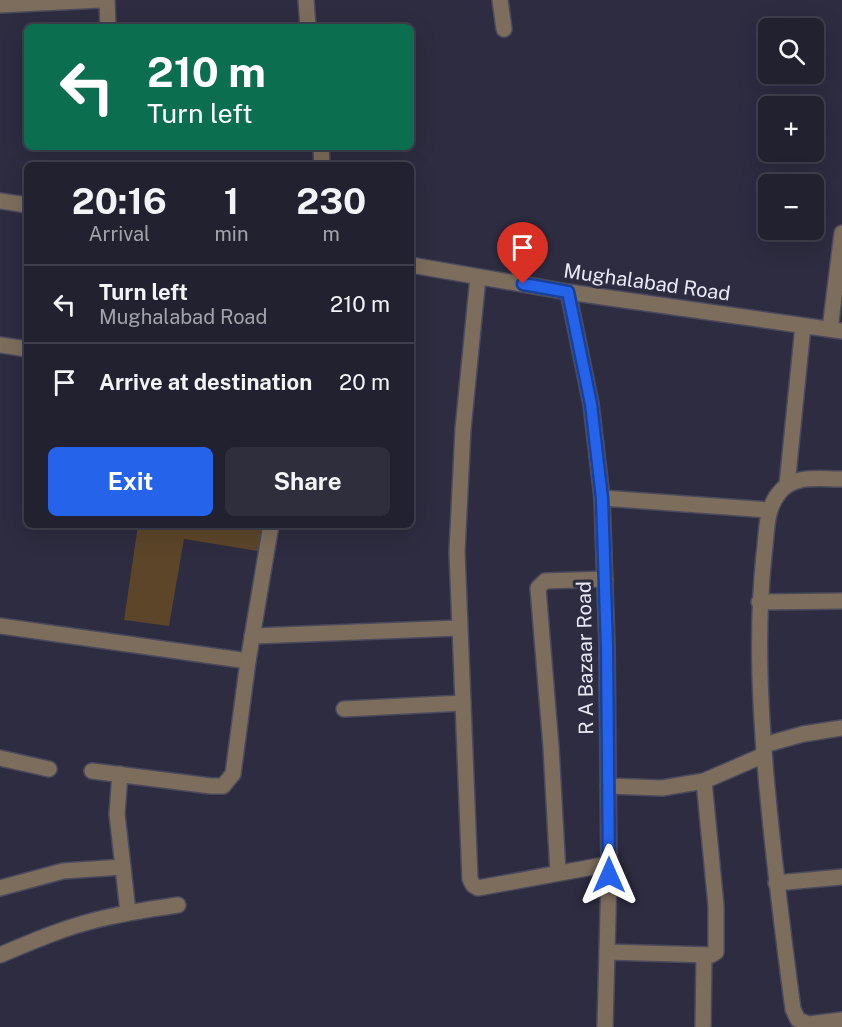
<!DOCTYPE html>
<html lang="en">
<head>
<meta charset="utf-8">
<style>
  :root { --surface:#222130; --page:#2e2e3c; --text:#f1f3f6; --muted:#a2a3ab; --line:#3f3e4c; --accent:#2563eb }
  body { margin:0; font-family:"Public Sans",sans-serif; background:var(--page); color:var(--text); height:100vh; display:flex; flex-direction:column; font-size:22px; white-space:nowrap }
  * { box-sizing:border-box; margin:0 }
  p { font-size:20px; color:var(--muted) }
  .icon { flex:none; width:33px; height:33px; fill:none; stroke:currentColor; stroke-width:2; stroke-linecap:round; stroke-linejoin:round }
  .map { position:relative; flex:1; overflow:hidden }
  .details { position:absolute; left:24px; top:162px; width:390px; height:366px; display:flex; flex-direction:column; background:var(--surface); border-radius:9px; box-shadow:0 6px 24px #0002,0 0 0 2px var(--line) }
  .details>* { flex:none }
  .guide { position:absolute; left:24px; top:24px; width:390px; height:126px; border-radius:9px; box-shadow:0 6px 24px #0002,0 0 0 2px var(--line); background:#0b6e4f; color:#fff; overflow:hidden }
  .tools { position:absolute; left:758px; top:18px; display:grid; gap:12px }
  .tools a { display:grid; place-items:center; width:66px; height:66px; border-radius:9px; background:var(--surface); box-shadow:0 6px 24px #0002,0 0 0 2px var(--line); font-size:30px }
  .pin { position:absolute; display:grid; place-items:center; width:51px; height:51px; color:#fff; margin:-62px -26px; border-radius:50% 50% 50% 0; rotate:-45deg; box-shadow:0 0 6px #0007 }
  .pin .icon { rotate:45deg }
  .me { position:absolute; width:66px; margin:-33px; rotate:0deg; stroke-linejoin:round; filter:drop-shadow(0 0 4px #0008) }
  .turn { display:flex; align-items:center; gap:21px; height:126px; padding:0 24px; font-size:27px }
  .turn .icon { width:78px; height:78px; stroke-width:2.5 }
  .turn b { display:block; font-size:42px; line-height:51px }
  .eta { display:flex; justify-content:space-evenly; align-items:center; height:102px; text-align:center }
  .eta b { font-size:36px; font-weight:700; line-height:42px }
  .action { display:flex; gap:12px; margin-top:auto; padding:12px 24px }
  .action a { flex:1; height:69px; border-radius:9px; background:var(--accent); color:#fff; font-size:24px; font-weight:700; line-height:69px; text-align:center }
  .action a+a { background:var(--page); color:var(--text) }
  ul { padding:0; list-style:none }
  li { display:flex; align-items:center; gap:18px; height:78px; padding:0 24px; border-top:2px solid var(--line) }
  li div { flex:1 }
  li b { display:block; font-size:22px }
  li em { font-style:normal }
  .map>svg:first-child { display:block }
</style>
</head>
<body>
<div class="map">
<svg width="842" height="1027" viewBox="0 0 842 1027">
  <rect width="100%" height="100%" fill="#2d2c40"/>
  <polygon fill="#5c4529" points="138,525 269,525 264,552 184,539 169,626 124,620"/>
  <g fill="none" stroke-linecap="round" stroke-linejoin="round">
    <g stroke="#4b4a5d" stroke-width="18">
      <g id="minor">
        <polyline points="107,0 108,27"/>
        <polyline points="306,0 308,27"/>
        <polyline points="500,0 504,29"/>
        <polyline points="0,5 101,0"/>
        <polyline points="321,147 322,165"/>
        <polyline points="478,277 463,429 457,552 470,879 473,885 478,888 609,864"/>
        <polyline points="568,292 591,404 602,498 607,646 609,875 605,1027"/>
        <polyline points="830,329 842,233"/>
        <polyline points="0,345 27,349"/>
        <path d="M 842,479 C 819,479 794,474 779,493 C 765,510 767,534 764,555 C 756,632 760,709 767,787 C 774,861 783,935 793,1009 L 798,1020 L 809,1024 L 842,1020"/>
        <polyline points="787,485 803,326"/>
        <polyline points="602,498 769,510"/>
        <polyline points="759,602 842,601"/>
        <polyline points="0,626 248,661"/>
        <polyline points="252,636 459,628"/>
        <polyline points="344,709 463,703"/>
        <polyline points="764,745 803,734 842,728"/>
        <polyline points="0,758 49,769"/>
        <polyline points="92,771 211,786 223,786 233,774 248,661 271,525"/>
        <polyline points="120,774 117,814 128,912"/>
        <polyline points="608,786 662,788 704,781 764,755"/>
        <polyline points="558,873 551,747 538,588 545,581 605,579"/>
        <polyline points="776,883 842,877"/>
        <polyline points="0,888 63,871 123,867"/>
        <polyline points="607,952 711,955 716,952 716,906 704,781"/>
        <path d="M 0,955 C 31,942 63,928 96,920 C 123,913 150,909 178,905"/>
        <polyline points="703,1027 704,955"/>
      </g>
    </g>
    <g stroke="#4b4a5d" stroke-width="18">
      <g id="tertiary">
        <polyline points="0,201 27,205"/>
        <polyline points="411,265 568,292 842,331"/>
      </g>
    </g>
    <use href="#minor" stroke="#7c6d5c" stroke-width="15"/>
    <use href="#tertiary" stroke="#7c6d5c" stroke-width="15"/>
  </g>
  <g fill="none" stroke-linecap="round" stroke-linejoin="round">
    <g stroke="#184099" stroke-width="15">
      <polyline id="route" points="523,284 568,292 591,404 602,498 607,646 609,875"/>
    </g>
    <use href="#route" stroke="#2563eb" stroke-width="10"/>
  </g>
  <g text-anchor="middle" stroke-width="6" stroke-linejoin="round" paint-order="stroke">
    <g font-size="20" fill="#e9e9f6" stroke="#2d2c40">
      <text transform="translate(647 282) rotate(8)" y="7">Mughalabad Road</text>
      <text transform="translate(585 658) rotate(-91)" y="7">R A Bazaar Road</text>
    </g>
  </g>
</svg>
<div class="tools">
<a><svg class="icon" aria-label="search" viewBox="0 0 24 24"><circle cx="10" cy="10" r="6"/><path d="M15 15l6 6"/></svg></a>
<a>+</a>
<a>−</a>
</div>
<div class="pin" style="left:523px;top:284px;background:#d93025"><svg class="icon" aria-label="arrive" viewBox="0 0 24 24"><path d="M6 21V4h12l-3 4 3 4H6"/></svg></div>
<svg class="me" style="left:609px;top:875px" viewBox="-20 -20 40 40"><path d="M0-17L14 15 0 8-14 15z" fill="#2563eb" stroke="#fff" stroke-width="4"/></svg>
<div class="guide">
<div class="turn"><svg class="icon" aria-label="left" viewBox="0 0 24 24"><path d="M17 20v-9H6M10 6l-5 5 5 5"/></svg><div><b>210 m</b>Turn left</div></div>
</div>
<section class="details">
<div class="eta">
<div><b>20:16</b><p>Arrival</p></div>
<div><b>1</b><p>min</p></div>
<div><b>230</b><p>m</p></div>
</div>
<ul>
<li><svg class="icon" aria-label="left" viewBox="0 0 24 24"><path d="M17 20v-9H6M10 6l-5 5 5 5"/></svg><div><b>Turn left</b><p>Mughalabad Road</p></div><em>210 m</em></li>
<li><svg class="icon" aria-label="arrive" viewBox="0 0 24 24"><path d="M6 21V4h12l-3 4 3 4H6"/></svg><div><b>Arrive at destination</b></div><em>20 m</em></li>
</ul>
<div class="action"><a>Exit</a><a>Share</a></div>
</section>
</div>
</body>
</html>
